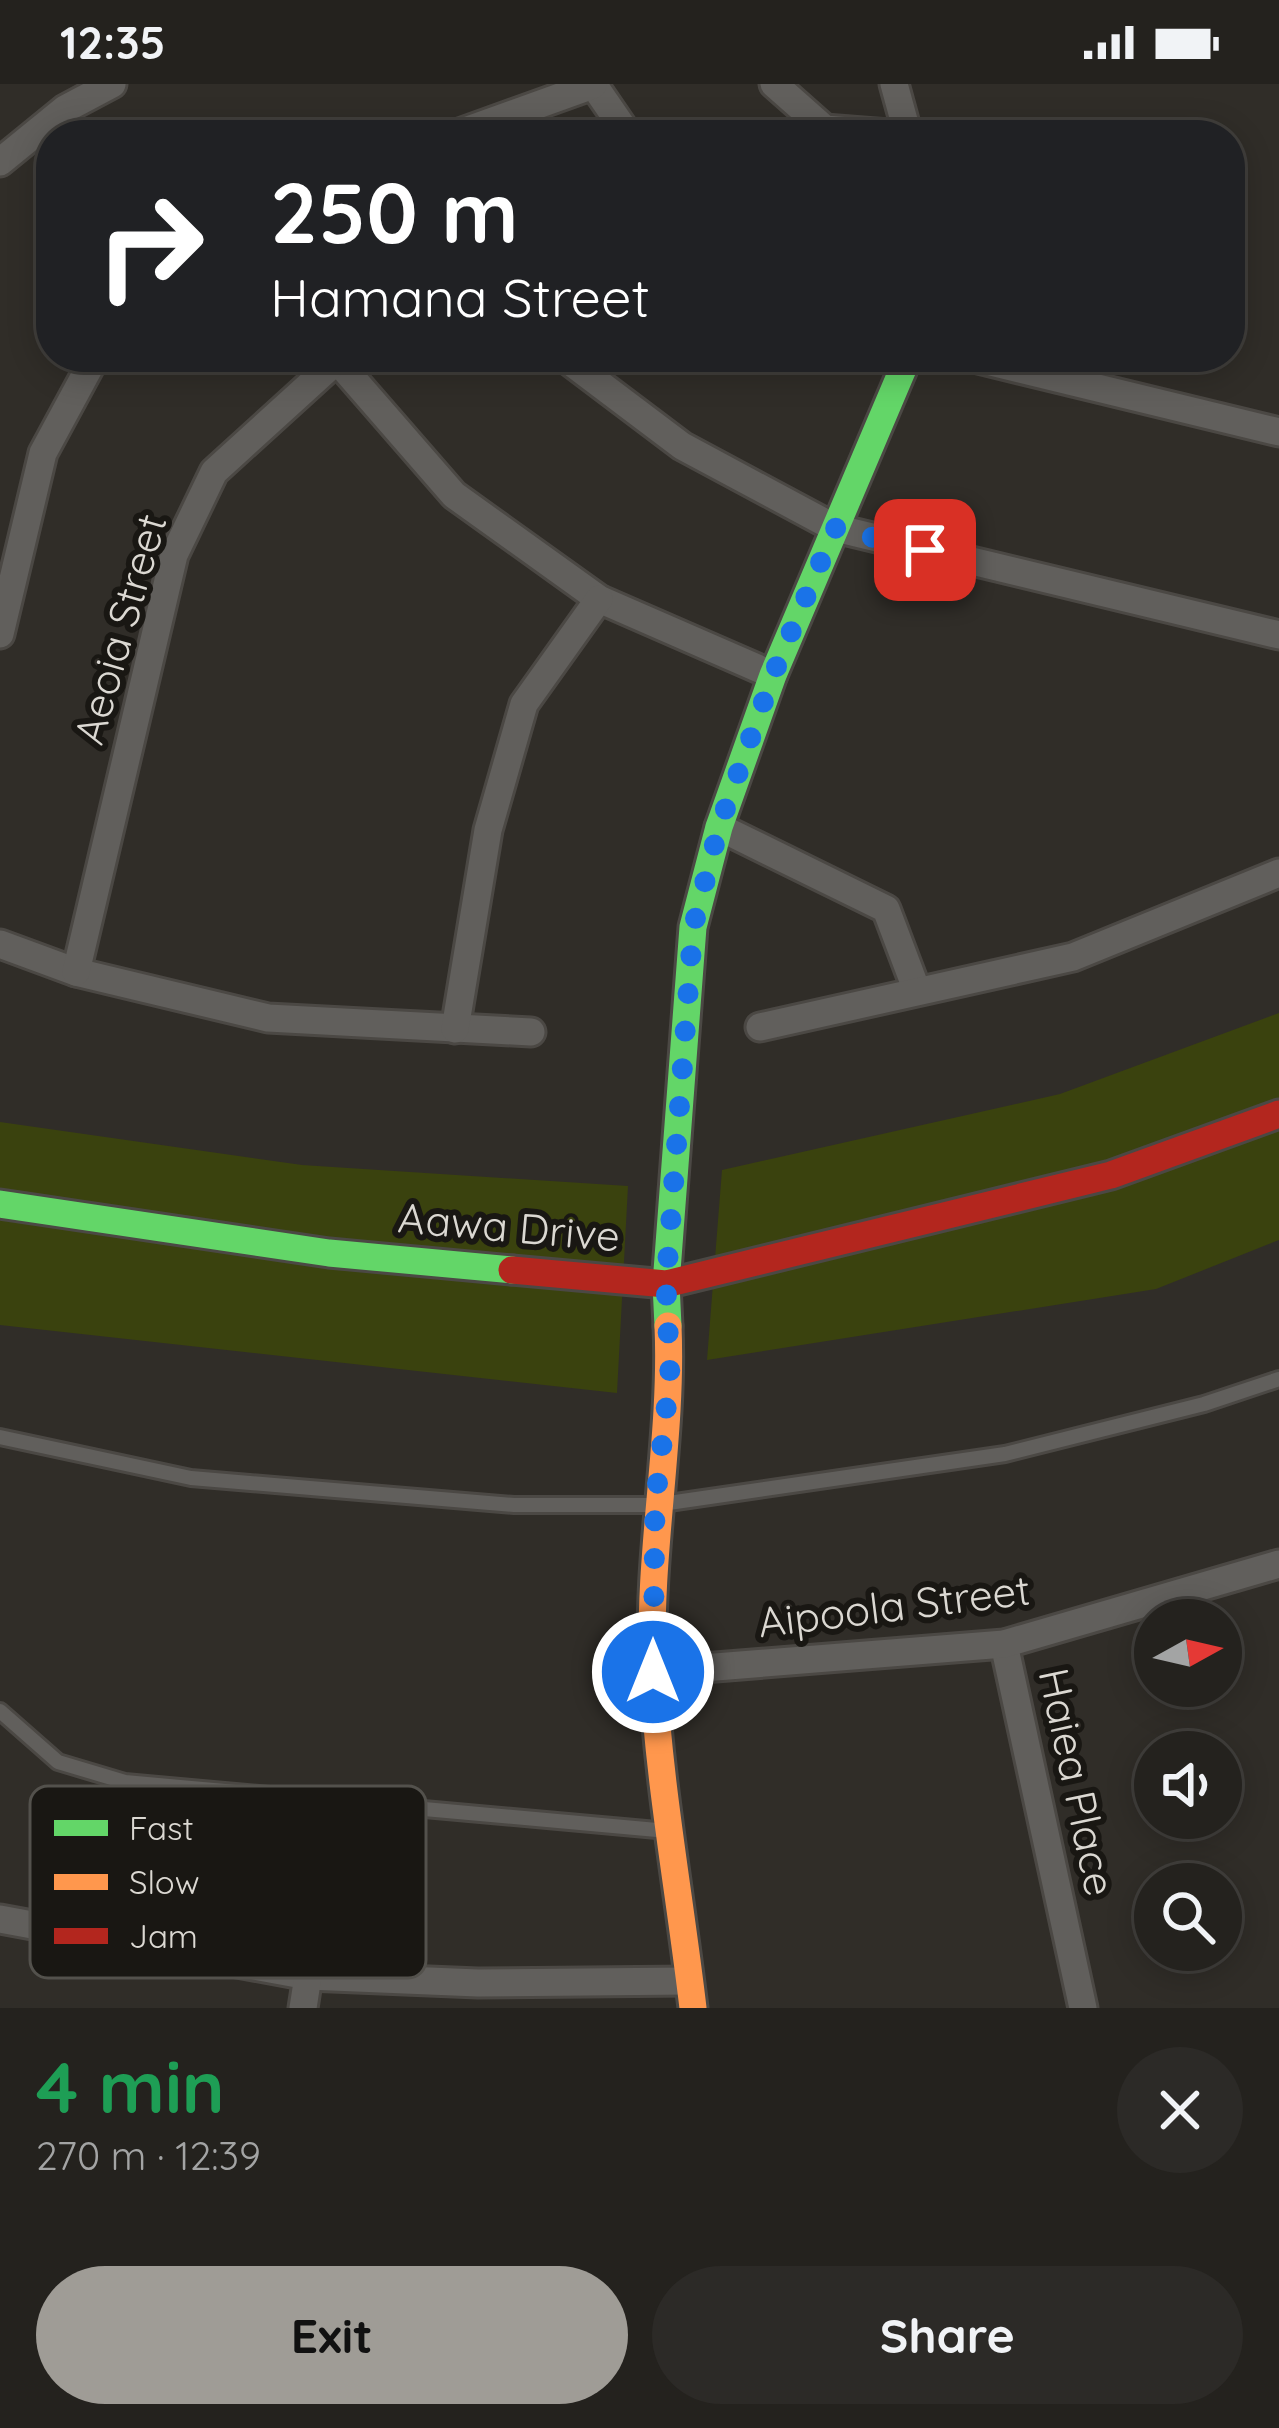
<!DOCTYPE html>
<html lang="en">
<head>
<meta charset="utf-8">
<style>
  :root { --surface:#24221e; --page:#2c2a27; --text:#f1f3f6; --muted:#a3a4a4; --line:#413f3c; --accent:#9f9c96 }
  body { margin:0; font-family:Quicksand,sans-serif; background:var(--page); color:var(--text); height:100vh; display:flex; flex-direction:column; font-size:45px; white-space:nowrap }
  * { box-sizing:border-box; margin:0 }
  p { font-size:39px; color:var(--muted) }
  .icon { flex:none; width:66px; height:66px; fill:none; stroke:currentColor; stroke-width:2; stroke-linecap:round; stroke-linejoin:round }
  .map { position:relative; height:1924px; overflow:hidden }
  .details { display:flex; flex-direction:column; background:var(--surface); flex:1 }
  .details>* { flex:none }
  .guide { position:absolute; left:36px; top:36px; width:1209px; height:252px; border-radius:48px; box-shadow:0 6px 30px #0003,0 0 0 3px var(--line); background:#202124; color:#fff; overflow:hidden }
  .needle { width:78px; rotate:82deg }
  .fabs { position:absolute; left:1134px; top:1515px; display:grid; gap:24px }
  .fabs a { display:grid; place-items:center; width:108px; height:108px; border-radius:50%; background:var(--surface); box-shadow:0 6px 30px #0003,0 0 0 3px var(--line); font-size:60px }
  .pin { position:absolute; display:grid; place-items:center; width:102px; height:102px; color:#fff; margin:-51px; border-radius:24px; box-shadow:0 6px 18px #0006 }
  .me { position:absolute; width:132px; margin:-66px; rotate:0deg; stroke-linejoin:round; filter:drop-shadow(0 0 9px #0008) }
  .turn { display:flex; align-items:center; gap:42px; height:252px; padding:0 36px; font-size:54px }
  .turn .icon { width:156px; height:156px; stroke-width:2.5 }
  .turn b { display:block; font-size:84px; line-height:102px }
  .round { display:grid; place-items:center; flex:none; width:126px; height:126px; border-radius:63px; background:var(--page) }
  .summary { display:flex; align-items:center; justify-content:space-between; height:204px; padding:0 36px }
  h1 { font-size:72px; font-weight:700; line-height:90px; color:#1e9e55 }
  .button { display:flex; gap:24px; margin-top:auto; padding:24px 36px }
  .button a { flex:1; height:138px; border-radius:72px; background:var(--accent); color:#111; font-size:48px; font-weight:700; line-height:138px; text-align:center }
  .button a+a { background:var(--page); color:var(--text) }
  .status { display:flex; justify-content:space-between; align-items:center; height:84px; padding:0 60px; background:var(--surface); direction:ltr }
  .status svg { height:33px; fill:currentColor }
  .map>svg:first-child { display:block }
</style>
</head>
<body>
<div class="status"><b>12:35</b><svg viewBox="0 0 49 12"><path d="M0 12V9h3v3zM5 12V6h3v6zM10 12V3h3v9zM15 12V0h3v12zM26 1h20v11H26zM47 4h2v5h-2z"/></svg></div>
<div class="map">
<svg width="1279" height="1924" viewBox="0 0 1279 1924">
  <rect width="100%" height="100%" fill="#302d28"/>
  <g fill="#3a420e">
    <polygon points="1279,929 1279,1156 1156,1205 707,1276 722,1086 1060,1010"/>
    <polygon points="0,1038 302,1081 628,1102 617,1309 0,1241"/>
  </g>
  <g fill="none" stroke-linecap="round" stroke-linejoin="round">
    <g stroke="#4b4844" stroke-width="20">
      <g id="lane">
        <polyline points="0,1353 191,1394 514,1421 655,1421 1005,1370 1204,1320 1279,1295"/>
        <polyline points="0,1627 58,1678 125,1698 668,1747"/>
      </g>
    </g>
    <g stroke="#4b4844" stroke-width="33">
      <g id="street">
        <polyline points="593,0 628,51"/>
        <polyline points="774,0 825,45 901,51"/>
        <polyline points="894,0 908,51"/>
        <polyline points="454,51 593,1"/>
        <polyline points="0,78 65,25 112,0"/>
        <polyline points="334,273 454,411 599,515 773,591"/>
        <polyline points="564,273 682,362 835,444 1279,551"/>
        <polyline points="970,273 1279,348"/>
        <polyline points="0,550 43,369 95,273"/>
        <polyline points="719,743 886,825 917,907"/>
        <polyline points="0,860 76,888 268,934 531,948"/>
        <polyline points="76,888 174,471 214,388 336,277"/>
        <polyline points="760,943 1073,873 1279,789"/>
        <polyline points="455,945 488,746 524,620 599,515"/>
        <polyline points="1004,1560 1083,1924"/>
        <polyline points="653,1588 1004,1560 1279,1480"/>
        <polyline points="0,1835 308,1892 478,1899 688,1897"/>
        <polyline points="303,1924 308,1892"/>
      </g>
    </g>
    <g stroke="#4b4844" stroke-width="33">
      <g id="fast">
        <polyline points="0,1120 329,1169 512,1186"/>
        <polyline points="668,1242 666,1200 693,843 719,743 773,591 908,273"/>
      </g>
    </g>
    <g stroke="#4b4844" stroke-width="33">
      <path id="slow" d="M 668,1242 C 673,1356 647,1472 653,1588 C 659,1700 680,1813 693,1924"/>
    </g>
    <g stroke="#4b4844" stroke-width="33">
      <polyline id="jam" points="512,1186 666,1200 1111,1091 1279,1030"/>
    </g>
    <use href="#lane" stroke="#615f5c" stroke-width="14"/>
    <use href="#street" stroke="#615f5c" stroke-width="27"/>
    <use href="#fast" stroke="#63d668" stroke-width="27"/>
    <use href="#slow" stroke="#ff974d" stroke-width="27"/>
    <use href="#jam" stroke="#b3261e" stroke-width="27"/>
  </g>
  <g fill="none" stroke-linecap="round" stroke-linejoin="round">
    <polyline stroke="#1a73e8" stroke-width="21" stroke-dasharray="0 37.8" points="653,1588 655,1421 670,1291 666,1200 693,844 719,743 773,591 835,444 925,466"/>
  </g>
  <g text-anchor="middle" stroke-width="12" stroke-linejoin="round" paint-order="stroke">
    <g font-size="42" fill="#dbd8d2" stroke="#191713">
      <text transform="translate(120 545) rotate(-74)" y="15">Aeoia Street</text>
      <text transform="translate(509 1143) rotate(5)" y="15">Aawa Drive</text>
      <text transform="translate(894 1522) rotate(-7)" y="15">Aipoola Street</text>
      <text transform="translate(1077 1698) rotate(78)" y="15">Haiea Place</text>
    </g>
  </g>
  <rect x="30" y="1702" width="396" height="192" rx="18" fill="#191713" stroke="#53514c" stroke-width="3"/>
  <rect x="54" y="1736" width="54" height="16" fill="#63d668"/>
  <rect x="54" y="1790" width="54" height="16" fill="#ff974d"/>
  <rect x="54" y="1844" width="54" height="16" fill="#b3261e"/>
  <g font-size="33" fill="#dbd8d2">
    <text x="129" y="1756">Fast</text>
    <text x="129" y="1810">Slow</text>
    <text x="129" y="1864">Jam</text>
  </g>
</svg>
<div class="fabs">
<a><svg class="needle" viewBox="-14 -14 28 28"><path d="M0-13l5 13h-10z" fill="#e53935"/><path d="M0 13l5-13h-10z" fill="#a3a4a4"/></svg></a>
<a><svg class="icon" aria-label="sound" viewBox="0 0 24 24"><path d="M4 9h4l5-4v14l-5-4H4zM17 9q2 3 0 6"/></svg></a>
<a><svg class="icon" aria-label="search" viewBox="0 0 24 24"><circle cx="10" cy="10" r="6"/><path d="M15 15l6 6"/></svg></a>
</div>
<div class="pin" style="left:925px;top:466px;background:#d93025"><svg class="icon" aria-label="arrive" viewBox="0 0 24 24"><path d="M6 21V4h12l-3 4 3 4H6"/></svg></div>
<svg class="me" style="left:653px;top:1588px" viewBox="-20 -20 40 40"><circle r="17" fill="#1a73e8" stroke="#fff" stroke-width="3"/><path d="M0-11L8 9 0 5-8 9z" fill="#fff"/></svg>
<div class="guide">
<div class="turn"><svg class="icon" aria-label="right" viewBox="0 0 24 24"><path d="M7 20v-9h11M14 6l5 5-5 5"/></svg><div><b>250 m</b>Hamana Street</div></div>
</div>
</div>
<section class="details">
<div class="summary"><div><h1>4 min</h1><p>270 m · 12:39</p></div><a class="round"><svg class="icon" aria-label="close" viewBox="0 0 24 24"><path d="M6 6l12 12M18 6L6 18"/></svg></a></div>
<div class="button"><a>Exit</a><a>Share</a></div>
</section>
</body>
</html>
